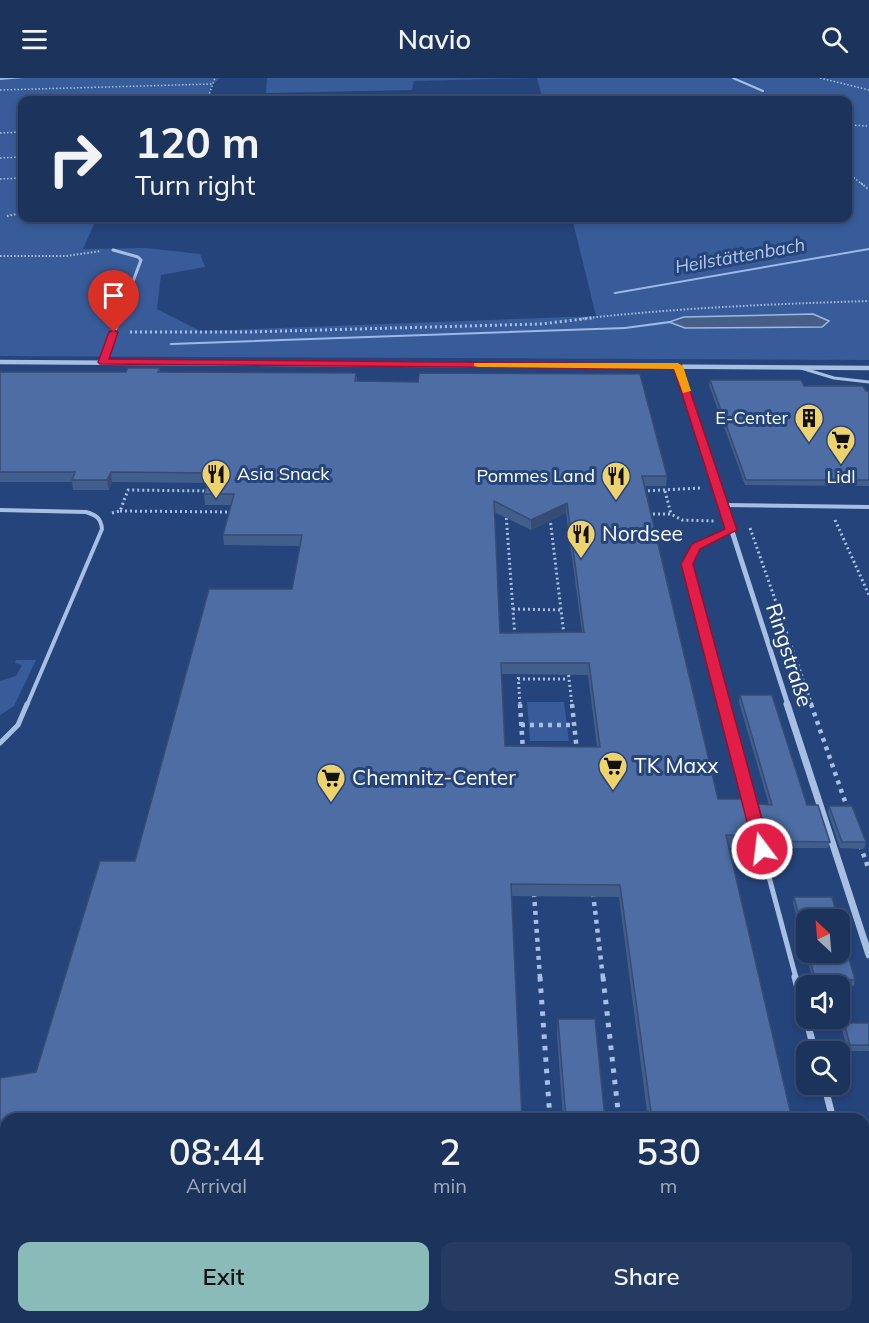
<!DOCTYPE html>
<html lang="en">
<head>
<meta charset="utf-8">
<style>
  :root { --surface:#1c335c; --page:#253b62; --text:#f1f3f6; --muted:#a0aabb; --line:#3a4e72; --accent:#8bbbb9 }
  body { margin:0; font-family:Mulish,sans-serif; background:var(--page); color:var(--text); height:100vh; display:flex; flex-direction:column; font-size:22px; white-space:nowrap }
  * { box-sizing:border-box; margin:0 }
  p { font-size:20px; color:var(--muted) }
  .icon { flex:none; width:33px; height:33px; fill:none; stroke:currentColor; stroke-width:2; stroke-linecap:round; stroke-linejoin:round }
  .map { position:relative; flex:1; overflow:hidden }
  .details { position:absolute; left:0px; top:1035px; width:870px; height:210px; display:flex; flex-direction:column; background:var(--surface); border-radius:18px 18px 0 0; box-shadow:0 3px 9px #0003,0 0 0 2px var(--line) }
  .details>* { flex:none }
  .banner { position:absolute; left:18px; top:18px; width:834px; height:126px; border-radius:12px; box-shadow:0 3px 9px #0003,0 0 0 2px var(--line); background:#1c335c; color:var(--text); overflow:hidden }
  .needle { width:39px; rotate:334deg }
  .fabs { position:absolute; left:796px; top:831px; display:grid; gap:12px }
  .fabs a { display:grid; place-items:center; width:54px; height:54px; border-radius:12px; background:var(--surface); box-shadow:0 3px 9px #0003,0 0 0 2px var(--line); font-size:30px }
  .pin { position:absolute; display:grid; place-items:center; width:51px; height:51px; color:#fff; margin:-62px -26px; border-radius:50% 50% 50% 0; rotate:-45deg; box-shadow:0 0 6px #0007 }
  .pin .icon { rotate:45deg }
  .me { position:absolute; width:66px; margin:-33px; rotate:345deg; stroke-linejoin:round; filter:drop-shadow(0 0 4px #0008) }
  .turn { display:flex; align-items:center; gap:21px; height:126px; padding:0 18px; font-size:27px }
  .turn .icon { width:78px; height:78px; stroke-width:2.5 }
  .turn b { display:block; font-size:42px; line-height:51px }
  .eta { display:flex; justify-content:space-evenly; align-items:center; height:102px; text-align:center }
  .eta b { font-size:36px; font-weight:600; line-height:42px }
  .button { display:flex; gap:12px; margin-top:auto; padding:12px 18px }
  .button a { flex:1; height:69px; border-radius:12px; background:var(--accent); color:#111; font-size:24px; font-weight:600; line-height:69px; text-align:center }
  .button a+a { background:var(--page); color:var(--text) }
  header { display:flex; justify-content:space-between; align-items:center; height:78px; padding:0 18px; background:var(--surface); font-size:27px; font-weight:600 }
  .map>svg:first-child { display:block }
</style>
</head>
<body>
<header><svg class="icon" aria-label="menu" viewBox="0 0 24 24"><path d="M4 6h16M4 12h16M4 18h16"/></svg>Navio<svg class="icon" aria-label="search" viewBox="0 0 24 24"><circle cx="10" cy="10" r="6"/><path d="M15 15l6 6"/></svg></header>
<div class="map">
<svg width="869" height="1245" viewBox="0 0 869 1245">
  <rect width="100%" height="100%" fill="#25447b"/>
  <g fill="#385c99">
    <polygon points="0,0 220,0 212,7 207,22 22,22 22,140 154,140 152,144 94,146 83,171 146,170 200,176 205,189 161,197 157,231 200,253 596,238 572,140 848,140 848,22 543,22 537,0 869,0 869,282 0,278"/>
    <polygon points="267,0 535,0 414,3 412,12 266,15"/>
    <polygon points="16,582 36,582 14,628 0,637 0,603 16,598 22,587 15,585"/>
    <polygon points="527,624 564,624 569,663 530,663"/>
  </g>
  <polygon fill="#475e87" stroke="#9db9e5" stroke-width="1.5" points="813,236 829,243 822,249 685,250 669,244 684,239"/>
  <g fill="none" stroke-linecap="round" stroke-linejoin="round">
    <g fill="#9db9e5" fill-rule="evenodd">
      <polygon points="0,0 24,0 0,2"/>
      <polygon points="869,170 869,172 615,216 613,215 615,214"/>
      <polygon points="669,243 671,243 671,245 625,251 171,267 169,266 171,265 625,249"/>
    </g>
    <g stroke="#a8bfe4" stroke-width="1.5" stroke-dasharray="1.5 2" stroke-linecap="butt">
      <polyline points="820,0 869,12"/>
      <polyline points="0,12 212,6"/>
      <polyline points="207,22 215,0"/>
      <polyline points="848,47 869,48"/>
      <polyline points="0,55 22,54"/>
      <polyline points="0,80 22,79"/>
      <polyline points="848,95 863,107"/>
      <polyline points="0,101 22,100"/>
    </g>
    <g stroke="#a8bfe4" stroke-width="2" stroke-dasharray="1.5 2" stroke-linecap="butt">
      <polyline points="861,105 869,112"/>
      <polyline points="7,138 22,135"/>
      <polyline points="152,144 154,140"/>
      <polyline points="0,178 66,178 101,173"/>
      <path d="M 579,241 C 676,230 772,226 869,223"/>
    </g>
    <g stroke="#a8bfe4" stroke-width="3" stroke-dasharray="2 3" stroke-linecap="butt">
      <polyline points="130,254 248,254 540,246 592,240"/>
      <polyline points="643,413 701,410"/>
      <polyline points="665,413 671,436"/>
      <polyline points="120,433 233,434"/>
      <polyline points="112,435 120,433 128,412 210,413"/>
      <polyline points="506,435 515,560"/>
      <polyline points="648,436 671,436 682,442 714,443"/>
      <polyline points="550,440 564,557"/>
      <polyline points="835,442 869,517"/>
      <polyline points="750,450 812,627"/>
      <polyline points="513,531 561,532"/>
      <polyline points="568,592 572,627"/>
      <polyline points="518,594 520,627"/>
      <polyline points="518,601 568,601"/>
    </g>
    <g stroke="#a8bfe4" stroke-width="4.5" stroke-dasharray="4 5" stroke-linecap="butt">
      <polyline points="520,626 523,673"/>
      <polyline points="572,626 577,674"/>
      <polyline points="811,626 848,732"/>
      <polyline points="521,647 574,647"/>
      <polyline points="860,767 869,792"/>
      <polyline points="534,815 540,900"/>
      <polyline points="593,815 603,900"/>
    </g>
    <g stroke="#a8bfe4" stroke-width="5" stroke-dasharray="4.5 7" stroke-linecap="butt">
      <polyline points="540,899 550,1041"/>
      <polyline points="603,899 619,1041"/>
      <polyline points="564,1239 564,1245"/>
      <polyline points="642,1239 643,1245"/>
    </g>
    <polyline stroke="#a8bfe4" stroke-width="2" points="733,0 763,13"/>
    <polyline stroke="#a8bfe4" stroke-width="3" points="801,290 834,300 869,304"/>
    <g stroke="#a8bfe4" stroke-width="4">
      <polyline points="723,427 869,429"/>
      <path d="M 0,432 L 86,434 C 96,437 101,440 102,451 L 27,627"/>
      <polyline points="724,627 687,486 696,468 731,452"/>
    </g>
    <g stroke="#a8bfe4" stroke-width="5">
      <polyline points="724,626 750,725"/>
      <polyline points="0,665 18,647 27,626"/>
      <polyline points="757,754 796,900"/>
    </g>
    <g stroke="#a8bfe4" stroke-width="7">
      <polyline points="795,899 815,974"/>
      <polyline points="824,1006 833,1041"/>
      <polyline points="864,1159 869,1178"/>
    </g>
    <polyline stroke="#a8bfe4" stroke-width="3" points="113,172 138,179 141,182 119,241"/>
    <g stroke="#a8bfe4" stroke-width="4.5">
      <polyline points="0,284 869,290"/>
      <polyline points="103,284 119,240"/>
      <polyline points="678,288 718,412"/>
    </g>
    <polyline stroke="#a8bfe4" stroke-width="5" points="718,410 788,627"/>
    <polyline stroke="#a8bfe4" stroke-width="7" points="787,626 869,877"/>
  </g>
  <g fill="#425e8d" fill-rule="evenodd">
    <path d="M 160,290 L 160,294 L 356,295 L 357,303 L 667,398 L 666,408 L 645,408 L 718,721 L 759,758 L 757,770 L 729,770 L 792,1041 L 648,1041 L 619,819 L 511,818 L 36,994 L 135,783 L 292,511 L 300,468 L 224,467 L 223,457 L 231,427 L 205,427 L 204,416 L 208,405 L 112,404 L 109,412 L 73,412 L 72,404 L 0,404 L 0,294 L 126,294 ZM 494,434 L 531,452 L 566,435 L 582,554 L 500,555 ZM 501,596 L 588,597 L 597,669 L 505,668 Z"/>
    <polygon points="710,302 869,313 869,408 745,407 709,307"/>
    <polygon points="740,617 830,764 828,770 767,770 757,733 758,726 769,727 739,624"/>
    <polygon points="829,728 866,764 864,771 840,770 828,734"/>
    <polygon points="794,819 807,842 807,874 840,874 855,902 854,908 814,907 793,825"/>
    <polygon points="558,941 605,1041 563,1041 557,956"/>
    <polygon points="844,945 869,945 869,973 848,973 842,952"/>
    <polygon points="674,1239 838,1239 839,1245 675,1245"/>
  </g>
  <g fill="#364c73">
    <polygon points="111,394 112,404 109,412 107,402"/>
    <polygon points="567,425 566,435 531,452 531,442"/>
  </g>
  <g fill="#4d6da4" stroke="#364c73" stroke-width="1.5" fill-rule="evenodd">
    <path d="M 128,290 L 160,290 L 158,294 L 356,295 L 355,303 L 418,304 L 419,295 L 640,296 L 667,398 L 642,398 L 718,721 L 749,721 L 759,758 L 726,757 L 792,1041 L 652,1041 L 620,807 L 511,806 L 522,1041 L 6,1041 L 6,1239 L 530,1239 L 531,1245 L 0,1245 L 0,1000 L 36,994 L 100,783 L 135,783 L 209,511 L 292,511 L 302,457 L 223,457 L 234,416 L 204,416 L 211,395 L 111,394 L 107,402 L 72,402 L 75,394 L 0,394 L 0,294 L 126,294 ZM 494,423 L 531,442 L 567,425 L 584,554 L 500,555 ZM 501,585 L 589,585 L 600,669 L 505,668 Z"/>
    <polygon points="710,302 801,302 804,308 863,308 866,313 869,313 869,402 746,402"/>
    <polygon points="740,617 772,617 807,727 818,727 830,764 768,763 758,726 772,727"/>
    <polygon points="829,728 852,728 866,764 842,764"/>
    <polygon points="794,819 832,819 838,842 807,842 807,869"/>
    <polygon points="840,848 855,902 815,901 808,874 840,874"/>
    <polygon points="558,941 595,941 605,1041 566,1041"/>
    <polygon points="844,945 869,945 869,967 850,967"/>
    <polygon points="678,1239 838,1239 839,1245 679,1245"/>
  </g>
  <polygon fill="#e11d48" stroke="#92132f" stroke-width="1.5" points="114,252 118,254 109,281 681,286 737,452 700,471 693,486 770,771 767,774 756,774 754,771 681,486 692,466 725,451 674,291 100,286 98,284 109,254"/>
  <polygon fill="#f59e0b" points="474,285 678,285 683,288 691,313 683,315 674,291 478,289 474,288"/>
  <defs>
    <g id="building-pin" transform="scale(1.5)"><path d="M0 17L-7.5 6A9.5 9.5 0 1 1 7.5 6Z" fill="#eed36d" stroke="#25447b"/><path d="M-4-6H4V6H1V3H-1V6H-4ZM-2.5-4.3h1.7v1.8h-1.7ZM.8-4.3h1.7v1.8H.8ZM-2.5-1h1.7V.8h-1.7ZM.8-1h1.7V.8H.8Z" fill="#111"/></g>
    <g id="supermarket-pin" transform="scale(1.5)"><path d="M0 17L-7.5 6A9.5 9.5 0 1 1 7.5 6Z" fill="#eed36d" stroke="#25447b"/><path d="M-6-5.5h2.5l.6 2H6L4.5 2H-2.5L-4.4-4H-6ZM-1.5 3.2a1.3 1.3 0 1 0 .1 0ZM3 3.2a1.3 1.3 0 1 0 .1 0Z" fill="#111"/></g>
    <g id="restaurant-pin" transform="scale(1.5)"><path d="M0 17L-7.5 6A9.5 9.5 0 1 1 7.5 6Z" fill="#eed36d" stroke="#25447b"/><path d="M-5-6h1v4h1v-4h1v4h1v-4h1v5L-1.5 .5V6h-2V.5L-5-1ZM5-6V6H3V1.5H1.5Q1.5-4 5-6Z" fill="#111"/></g>
  </defs>
  <g fill-rule="evenodd">
    <use href="#building-pin" x="809" y="340"/>
    <use href="#supermarket-pin" x="841" y="362"/>
    <use href="#restaurant-pin" x="216" y="396"/>
    <use href="#restaurant-pin" x="616" y="398"/>
    <use href="#restaurant-pin" x="581" y="456"/>
    <use href="#supermarket-pin" x="613" y="688"/>
    <use href="#supermarket-pin" x="331" y="700"/>
  </g>
  <g text-anchor="middle" stroke-width="6" stroke-linejoin="round" paint-order="stroke">
    <g font-size="18" font-style="italic" fill="#b3c9ec" stroke="#25447b">
      <text transform="translate(740 178) rotate(-10)" y="6">Heilstättenbach</text>
    </g>
    <g font-size="18" fill="#fff" stroke="#25447b" text-anchor="end">
      <text x="788" y="346">E-Center</text>
      <text x="237" y="402" text-anchor="start">Asia Snack</text>
      <text x="595" y="404">Pommes Land</text>
      <text x="841" y="405" text-anchor="middle">Lidl</text>
    </g>
    <g font-size="21" fill="#fff" stroke="#25447b" text-anchor="start">
      <text x="602" y="463">Nordsee</text>
      <text x="634" y="695">TK Maxx</text>
      <text x="352" y="707">Chemnitz-Center</text>
    </g>
    <g font-size="21" fill="#fff" stroke="#25447b">
      <text transform="translate(789 577) rotate(72)" y="7">Ringstraße</text>
    </g>
  </g>
</svg>
<div class="fabs">
<a><svg class="needle" viewBox="-14 -14 28 28"><path d="M0-13l5 13h-10z" fill="#e53935"/><path d="M0 13l5-13h-10z" fill="#a0aabb"/></svg></a>
<a><svg class="icon" aria-label="sound" viewBox="0 0 24 24"><path d="M4 9h4l5-4v14l-5-4H4zM17 9q2 3 0 6"/></svg></a>
<a><svg class="icon" aria-label="search" viewBox="0 0 24 24"><circle cx="10" cy="10" r="6"/><path d="M15 15l6 6"/></svg></a>
</div>
<div class="pin" style="left:114px;top:254px;background:#d93025"><svg class="icon" aria-label="arrive" viewBox="0 0 24 24"><path d="M6 21V4h12l-3 4 3 4H6"/></svg></div>
<svg class="me" style="left:762px;top:771px" viewBox="-20 -20 40 40"><circle r="17" fill="#e11d48" stroke="#fff" stroke-width="3"/><path d="M0-11L8 9 0 5-8 9z" fill="#fff"/></svg>
<div class="banner">
<div class="turn"><svg class="icon" aria-label="right" viewBox="0 0 24 24"><path d="M7 20v-9h11M14 6l5 5-5 5"/></svg><div><b>120 m</b>Turn right</div></div>
</div>
<section class="details">
<div class="eta">
<div><b>08:44</b><p>Arrival</p></div>
<div><b>2</b><p>min</p></div>
<div><b>530</b><p>m</p></div>
</div>
<div class="button"><a>Exit</a><a>Share</a></div>
</section>
</div>
</body>
</html>
